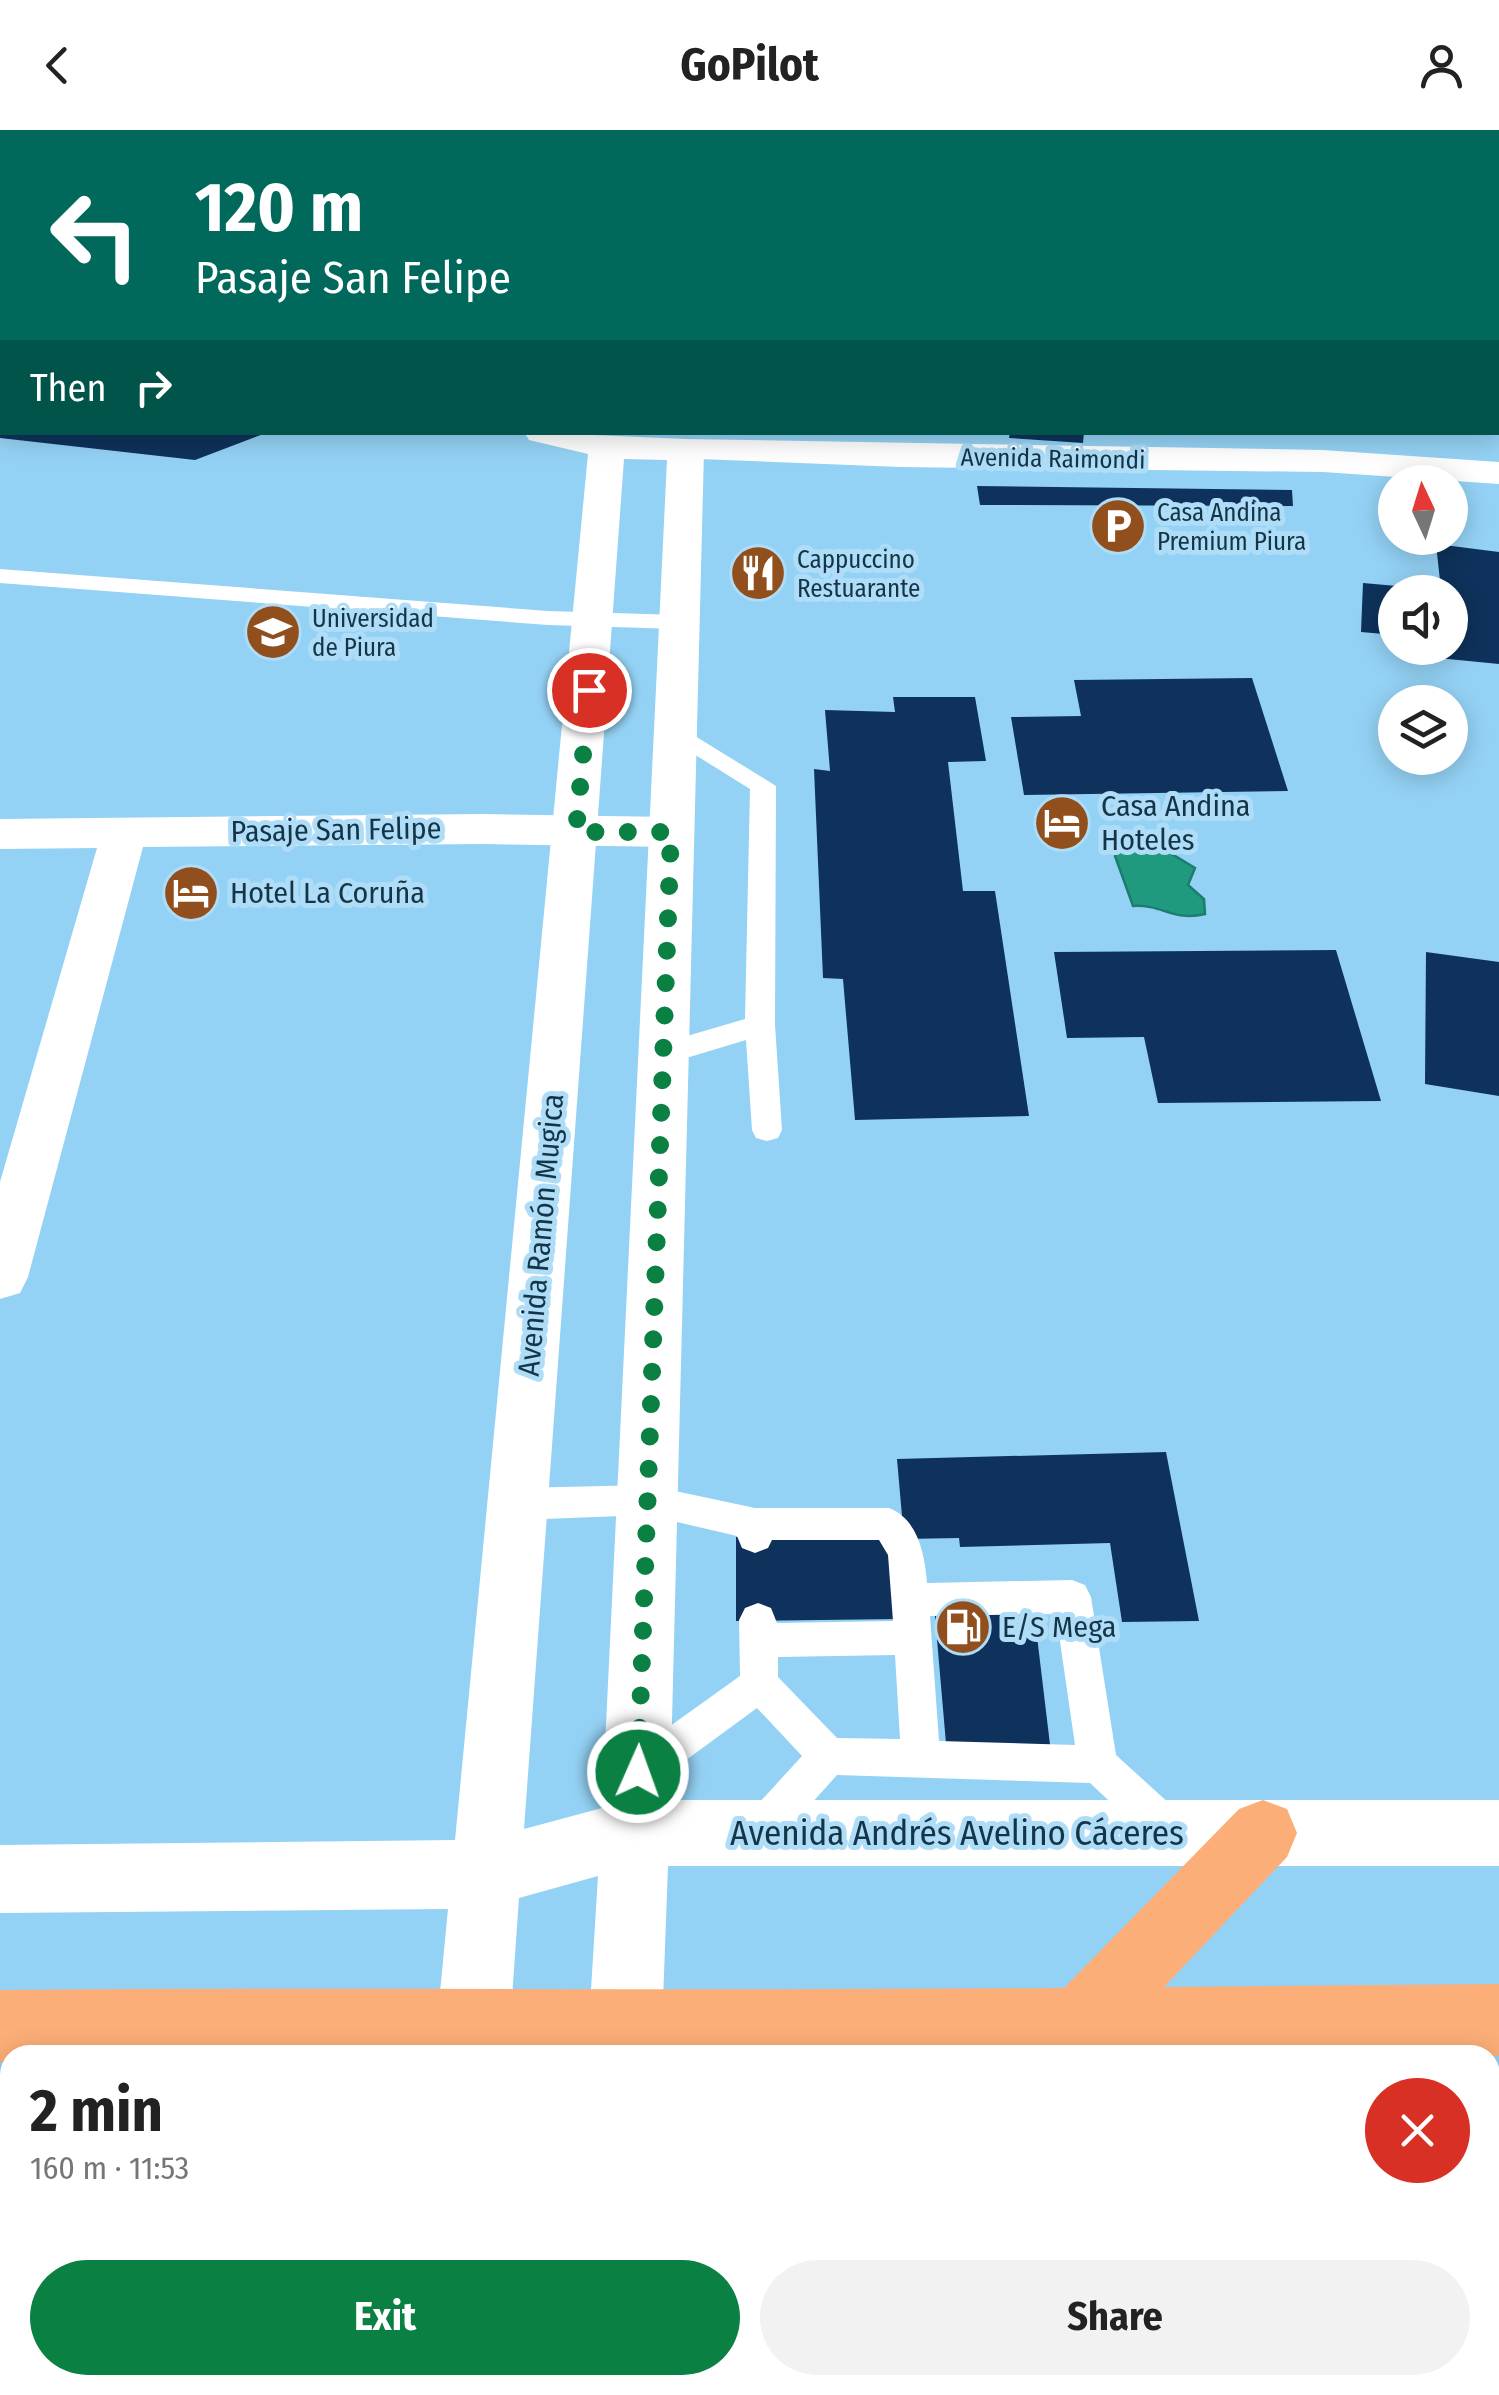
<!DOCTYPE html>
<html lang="en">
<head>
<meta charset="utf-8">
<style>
  :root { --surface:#fff; --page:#f2f2f2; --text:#222; --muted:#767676; --accent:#0b8043 }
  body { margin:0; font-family:"Fira Sans Condensed",sans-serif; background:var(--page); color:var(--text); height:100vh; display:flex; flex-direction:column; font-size:38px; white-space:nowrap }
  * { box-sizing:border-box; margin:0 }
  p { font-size:32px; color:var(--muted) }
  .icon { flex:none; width:55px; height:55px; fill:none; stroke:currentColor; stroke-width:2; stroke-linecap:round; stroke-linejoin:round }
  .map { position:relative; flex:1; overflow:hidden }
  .drawer { position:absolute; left:0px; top:1915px; width:1500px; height:350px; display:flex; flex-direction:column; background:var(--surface); border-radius:30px 30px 0 0; box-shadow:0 5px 25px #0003 }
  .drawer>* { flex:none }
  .hud { position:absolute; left:0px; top:0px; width:1500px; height:305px; box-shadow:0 5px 25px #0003; background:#00695c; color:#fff; overflow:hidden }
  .needle { width:65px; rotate:356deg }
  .controls { position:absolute; left:1378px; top:335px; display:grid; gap:20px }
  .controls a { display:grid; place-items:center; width:90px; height:90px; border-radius:50%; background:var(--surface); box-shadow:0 5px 25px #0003; font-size:50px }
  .pin { position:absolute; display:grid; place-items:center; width:85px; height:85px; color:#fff; margin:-42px; border:5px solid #fff; border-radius:50%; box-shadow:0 2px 10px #0007 }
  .me { position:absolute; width:110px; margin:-55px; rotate:2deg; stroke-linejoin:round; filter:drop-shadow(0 0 8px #0008) }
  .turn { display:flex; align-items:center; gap:35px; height:210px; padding:0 30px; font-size:45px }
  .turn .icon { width:130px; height:130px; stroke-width:2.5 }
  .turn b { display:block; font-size:70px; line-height:85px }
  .then { display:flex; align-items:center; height:95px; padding:0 30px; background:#0003; gap:20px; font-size:38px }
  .round { display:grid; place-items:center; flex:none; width:105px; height:105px; border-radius:52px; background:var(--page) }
  .head { display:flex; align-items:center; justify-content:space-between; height:170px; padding:0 30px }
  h1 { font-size:60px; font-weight:700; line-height:75px }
  .button { display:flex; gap:20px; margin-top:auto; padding:20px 30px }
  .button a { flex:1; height:115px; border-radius:60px; background:var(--accent); color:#fff; font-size:40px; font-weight:700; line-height:115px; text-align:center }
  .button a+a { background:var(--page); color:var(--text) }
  header { display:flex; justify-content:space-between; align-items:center; height:130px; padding:0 30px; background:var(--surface); font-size:45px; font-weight:700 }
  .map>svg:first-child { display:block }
</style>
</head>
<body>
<header><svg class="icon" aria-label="back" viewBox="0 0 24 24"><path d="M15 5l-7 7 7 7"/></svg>GoPilot<svg class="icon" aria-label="person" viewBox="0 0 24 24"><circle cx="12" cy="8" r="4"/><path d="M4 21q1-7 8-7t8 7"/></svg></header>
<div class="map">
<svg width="1499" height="2265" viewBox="0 0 1499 2265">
  <rect width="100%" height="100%" fill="#94d2f5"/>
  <path fill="#209a7f" stroke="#1c7c6e" stroke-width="2.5" d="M 1123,705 L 1141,705 L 1163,712 L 1167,721 L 1195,738 L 1188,755 L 1204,769 L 1205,784 C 1174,792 1162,774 1133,776 L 1115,726 Z"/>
  <g fill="#0e325b">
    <polygon points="0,302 266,302 266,303 195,330 0,308"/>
    <polygon points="1010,302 1084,302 1083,313 1009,308"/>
    <polygon points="977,356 1292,360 1293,376 980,375"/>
    <polygon points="1436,414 1499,422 1499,534 1397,524 1398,518 1450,518 1450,462 1395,462 1395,505 1361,502 1363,453 1441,460"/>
    <polygon points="1252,548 1288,661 1024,665 1011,587 1081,586 1074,550"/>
    <polygon points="893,567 975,567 986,631 948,632 963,761 995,761 1029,986 855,990 843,849 823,848 814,639 830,641 825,580 895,582"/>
    <polygon points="1336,820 1381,971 1158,973 1144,907 1067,908 1054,822"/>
    <polygon points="1426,822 1499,832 1499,966 1425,954"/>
    <polygon points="1166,1322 1199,1491 1122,1492 1110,1413 960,1417 959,1408 904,1409 897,1329"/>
    <polygon points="894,1406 899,1489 736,1491 736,1407"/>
    <polygon points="1033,1473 1051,1623 947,1625 934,1475"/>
  </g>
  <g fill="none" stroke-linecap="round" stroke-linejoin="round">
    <polyline stroke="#53829d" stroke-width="4" stroke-dasharray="6 2.5" stroke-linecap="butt" points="641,0 646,2"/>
    <g fill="#fff" fill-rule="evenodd">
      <polygon points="2,201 2,213 0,214 0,202"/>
      <polygon points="0,439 548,481 678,485 690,492 678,499 548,495 0,453"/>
      <polygon points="674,593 776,656 775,895 782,1000 778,1008 767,1011 756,1008 752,1000 746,910 663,935 653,932 648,924 653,916 745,889 750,659 665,606 661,601 665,596"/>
      <path d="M 647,1355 L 755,1378 L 889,1378 C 918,1389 925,1425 927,1453 L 1072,1450 L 1085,1455 L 1091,1467 L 1116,1625 L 1183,1686 L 1189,1700 L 1183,1714 L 1169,1720 L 1155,1714 L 1090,1653 L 837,1645 L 775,1714 L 761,1720 L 747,1714 L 741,1700 L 747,1686 L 802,1626 L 757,1578 L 652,1655 L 638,1661 L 624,1655 L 618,1642 L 624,1629 L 740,1546 L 739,1490 L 745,1478 L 758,1473 L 771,1478 L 777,1493 L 893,1491 L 888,1425 L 879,1410 L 772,1410 L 768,1418 L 755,1423 L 742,1418 L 737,1406 L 647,1385 L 518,1390 L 505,1385 L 500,1374 L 505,1363 L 518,1358 ZM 1056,1484 L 1075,1615 L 939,1611 L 930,1486 ZM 895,1525 L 900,1609 L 837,1608 L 778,1547 L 778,1527 Z"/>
    </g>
    <g fill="#fff" fill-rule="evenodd">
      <polygon points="686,309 1323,320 1499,332 1499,354 1323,342 900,337 673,328 668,320 673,312"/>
      <polygon points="483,684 671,687 687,692 694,702 687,712 671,717 483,714 143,717 28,1147 20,1163 0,1169 0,1052 97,718 0,719 0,689"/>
    </g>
    <g fill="#fff" fill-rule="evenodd">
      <rect x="75" y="0" width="28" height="2"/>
      <path d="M 524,302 L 686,309 L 699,312 L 704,320 L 670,1670 L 1499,1670 L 1499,1736 L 668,1736 L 661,1925 L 587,1925 L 598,1746 L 519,1768 L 508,1925 L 434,1925 L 448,1779 L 0,1783 L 0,1715 L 455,1710 L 588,324 L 529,310 ZM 624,329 L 667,330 L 602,1678 L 524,1699 Z"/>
      <polygon points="1490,2193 1499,2193 1499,2265 1462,2261 1459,2255 1490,2255"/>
      <polygon points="0,2213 10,2213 10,2255 50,2255 45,2265 0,2265"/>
      <polygon points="406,2255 486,2255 486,2265 404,2265"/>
      <polygon points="569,2255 649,2255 650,2265 568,2265"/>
    </g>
    <g fill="#fcae78" fill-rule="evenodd">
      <path d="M 1263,1670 L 1287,1679 L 1297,1703 L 1287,1727 L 1164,1857 L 1499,1854 L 1499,1926 L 10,1925 L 10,1932 L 0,1932 L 0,1860 C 355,1857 709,1861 1064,1858 L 1239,1679 Z"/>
      <polygon points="1499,2040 1499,2116 1490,2117 1490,2041"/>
      <rect x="0" y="2060" width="10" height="78"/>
    </g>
  </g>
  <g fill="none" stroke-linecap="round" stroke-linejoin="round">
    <polyline stroke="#0b8043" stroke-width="18" stroke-dasharray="0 32.4" points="589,560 576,702 671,702 638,1642"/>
  </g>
  <defs>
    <g id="parking-disc" transform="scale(2.875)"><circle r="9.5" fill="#914f1d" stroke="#afddf8"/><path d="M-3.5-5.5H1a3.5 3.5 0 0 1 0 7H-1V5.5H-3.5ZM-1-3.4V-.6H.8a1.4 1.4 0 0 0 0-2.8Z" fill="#fff"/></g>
    <g id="restaurant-disc" transform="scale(2.875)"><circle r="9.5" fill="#914f1d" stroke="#afddf8"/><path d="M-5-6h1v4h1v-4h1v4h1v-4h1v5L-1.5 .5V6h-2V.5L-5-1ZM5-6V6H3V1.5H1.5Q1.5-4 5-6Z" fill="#fff"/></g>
    <g id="university-disc" transform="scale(2.875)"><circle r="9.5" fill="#914f1d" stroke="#afddf8"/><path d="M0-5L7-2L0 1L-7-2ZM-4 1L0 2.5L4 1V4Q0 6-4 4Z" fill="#fff"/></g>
    <g id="hotel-disc" transform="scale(2.875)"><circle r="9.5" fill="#914f1d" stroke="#afddf8"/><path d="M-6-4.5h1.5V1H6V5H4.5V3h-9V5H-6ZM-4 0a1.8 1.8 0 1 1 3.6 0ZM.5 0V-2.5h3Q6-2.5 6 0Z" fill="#fff"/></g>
    <g id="fuel-disc" transform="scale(2.875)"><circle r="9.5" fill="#914f1d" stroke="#afddf8"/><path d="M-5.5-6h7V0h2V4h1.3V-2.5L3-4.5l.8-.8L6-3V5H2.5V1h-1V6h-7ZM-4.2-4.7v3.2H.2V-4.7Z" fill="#fff"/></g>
  </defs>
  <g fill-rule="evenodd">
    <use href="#parking-disc" x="1118" y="396"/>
    <use href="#restaurant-disc" x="758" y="443"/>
    <use href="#university-disc" x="273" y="502"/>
    <use href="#hotel-disc" x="1062" y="693"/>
    <use href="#hotel-disc" x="191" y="763"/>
    <use href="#fuel-disc" x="963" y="1497"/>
  </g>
  <g text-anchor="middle" stroke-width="10" stroke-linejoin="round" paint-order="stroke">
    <g font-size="25" fill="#133547" stroke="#afddf8">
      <text transform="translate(1053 328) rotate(1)" y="9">Avenida Raimondi</text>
    </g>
    <g font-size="25" fill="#133547" stroke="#afddf8" text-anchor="start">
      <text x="1157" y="391">Casa Andina<tspan x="1157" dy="29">Premium Piura</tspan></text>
      <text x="797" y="438">Cappuccino<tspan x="797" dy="29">Restuarante</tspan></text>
      <text x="312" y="497">Universidad<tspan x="312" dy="29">de Piura</tspan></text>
    </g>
    <g font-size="30" fill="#133547" stroke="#afddf8" text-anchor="start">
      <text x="1101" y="686">Casa Andina<tspan x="1101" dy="34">Hoteles</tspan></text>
      <text x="230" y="773">Hotel La Coruña</text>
      <text x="1002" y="1507">E/S Mega</text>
    </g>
    <g font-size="30" fill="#133547" stroke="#afddf8">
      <text transform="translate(336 700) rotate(-1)" y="10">Pasaje San Felipe</text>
      <text transform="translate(541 1105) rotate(-85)" y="10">Avenida Ramón Mugica</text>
    </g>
    <g font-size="35" fill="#133547" stroke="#afddf8">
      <text x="957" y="1715">Avenida Andrés Avelino Cáceres</text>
    </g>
  </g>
</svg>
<div class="controls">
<a><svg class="needle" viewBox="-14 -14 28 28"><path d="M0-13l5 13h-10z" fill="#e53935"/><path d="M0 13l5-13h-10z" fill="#767676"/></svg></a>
<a><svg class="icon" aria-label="sound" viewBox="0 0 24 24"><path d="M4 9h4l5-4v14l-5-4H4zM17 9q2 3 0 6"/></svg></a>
<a><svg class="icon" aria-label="layers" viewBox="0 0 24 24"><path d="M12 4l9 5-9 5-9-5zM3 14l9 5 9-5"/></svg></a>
</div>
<div class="pin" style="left:589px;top:560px;background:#d93025"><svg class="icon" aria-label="arrive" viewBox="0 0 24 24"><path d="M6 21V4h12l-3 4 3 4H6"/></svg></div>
<svg class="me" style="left:638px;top:1642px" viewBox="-20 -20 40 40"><circle r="17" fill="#0b8043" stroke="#fff" stroke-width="3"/><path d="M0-11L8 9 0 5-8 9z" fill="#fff"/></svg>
<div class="hud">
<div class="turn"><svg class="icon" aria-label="left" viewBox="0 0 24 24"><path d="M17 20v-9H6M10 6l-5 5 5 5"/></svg><div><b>120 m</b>Pasaje San Felipe</div></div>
<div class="then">Then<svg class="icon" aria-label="right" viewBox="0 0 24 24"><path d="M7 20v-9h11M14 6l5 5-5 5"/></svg></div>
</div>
<section class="drawer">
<div class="head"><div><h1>2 min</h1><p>160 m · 11:53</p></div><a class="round" style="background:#d93025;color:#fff"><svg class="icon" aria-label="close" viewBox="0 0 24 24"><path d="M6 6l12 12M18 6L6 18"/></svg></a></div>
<div class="button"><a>Exit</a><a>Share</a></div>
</section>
</div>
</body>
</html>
